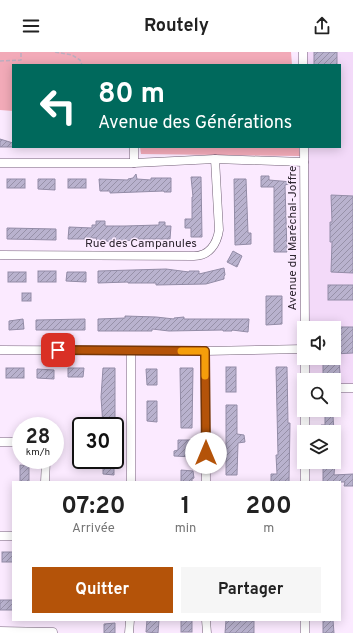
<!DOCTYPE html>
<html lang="fr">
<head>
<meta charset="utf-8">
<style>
  :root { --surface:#fff; --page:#f6f6f6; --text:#222; --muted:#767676; --accent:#b45309 }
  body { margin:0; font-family:Overpass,sans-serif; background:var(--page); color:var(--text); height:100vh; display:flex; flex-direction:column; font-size:15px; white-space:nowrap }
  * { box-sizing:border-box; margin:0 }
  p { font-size:13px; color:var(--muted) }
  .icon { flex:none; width:22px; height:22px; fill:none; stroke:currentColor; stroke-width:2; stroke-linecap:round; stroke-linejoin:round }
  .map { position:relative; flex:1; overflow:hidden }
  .sheet { position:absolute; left:12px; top:429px; width:329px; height:140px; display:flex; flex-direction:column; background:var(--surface); border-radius:0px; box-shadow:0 2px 10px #0003 }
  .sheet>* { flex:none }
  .guide { position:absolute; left:12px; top:12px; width:329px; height:84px; border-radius:0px; box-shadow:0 2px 10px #0003; background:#00695c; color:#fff; overflow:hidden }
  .tools { position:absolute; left:297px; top:269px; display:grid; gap:8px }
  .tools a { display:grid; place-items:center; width:44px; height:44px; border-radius:0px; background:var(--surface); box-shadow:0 2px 10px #0003; font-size:20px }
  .speed { position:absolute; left:12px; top:365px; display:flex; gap:8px; font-size:20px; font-weight:700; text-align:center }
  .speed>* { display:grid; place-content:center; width:52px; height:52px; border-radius:50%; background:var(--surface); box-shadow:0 2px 10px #0003; line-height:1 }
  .speed small { font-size:10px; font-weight:400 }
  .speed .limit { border:2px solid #111; border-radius:6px; background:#fff; color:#111 }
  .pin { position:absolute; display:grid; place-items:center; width:34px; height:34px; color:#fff; margin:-17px; border-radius:8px; box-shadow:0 2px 6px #0006 }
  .me { position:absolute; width:44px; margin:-22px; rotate:0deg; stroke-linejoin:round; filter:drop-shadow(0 0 3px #0008) }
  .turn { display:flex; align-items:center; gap:14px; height:84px; padding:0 20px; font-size:18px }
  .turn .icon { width:52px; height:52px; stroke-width:2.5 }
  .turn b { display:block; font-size:28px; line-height:34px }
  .eta { display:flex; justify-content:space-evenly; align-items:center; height:68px; text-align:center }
  .eta b { font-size:24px; font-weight:700; line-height:28px }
  .primary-button { display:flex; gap:8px; margin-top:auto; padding:8px 20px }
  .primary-button a { flex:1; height:46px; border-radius:0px; background:var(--accent); color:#fff; font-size:16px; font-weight:700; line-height:46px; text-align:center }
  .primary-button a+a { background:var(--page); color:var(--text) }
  header { display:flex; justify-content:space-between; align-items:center; height:52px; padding:0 20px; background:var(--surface); font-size:18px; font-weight:700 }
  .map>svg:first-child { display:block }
</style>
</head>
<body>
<header><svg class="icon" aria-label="menu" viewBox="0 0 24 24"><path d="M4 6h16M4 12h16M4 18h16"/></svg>Routely<svg class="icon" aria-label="share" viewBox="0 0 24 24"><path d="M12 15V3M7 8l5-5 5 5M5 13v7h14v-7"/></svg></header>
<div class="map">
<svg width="353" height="581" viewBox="0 0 353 581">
  <defs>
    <pattern id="building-hatch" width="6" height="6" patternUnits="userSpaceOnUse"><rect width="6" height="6" fill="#b9b2ce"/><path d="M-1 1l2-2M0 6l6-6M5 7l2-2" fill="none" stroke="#9791a8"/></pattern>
  </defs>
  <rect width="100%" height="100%" fill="#fbeaff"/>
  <polygon fill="#f3daf9" points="303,0 353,0 353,336 334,336 334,328 305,328 304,306 334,306 334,276 304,276 303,95 340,95 340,13 303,13"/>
  <g fill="#f2aab8">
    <polygon points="0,0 291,0 292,13 13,13 13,59 0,58"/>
    <polygon points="140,95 299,95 300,104 141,102"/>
  </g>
  <g fill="url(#building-hatch)" stroke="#938ca7">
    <rect x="314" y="0" width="23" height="13"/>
    <polygon points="0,87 13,91 13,95 0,95"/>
    <polygon points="136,122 137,127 151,128 151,126 171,126 171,140 164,140 164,139 110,141 110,139 100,139 99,127 128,128 128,127 133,126"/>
    <polygon points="261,124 269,124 269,128 292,130 292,131 285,133 287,200 274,200 274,135 261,135"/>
    <polygon points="191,125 201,125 202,185 191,185 191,176 185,176 185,167 192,167 192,145 193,145"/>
    <rect x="7" y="127" width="18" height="9"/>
    <polygon points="38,127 55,127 55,138 38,137"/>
    <rect x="68" y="127" width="18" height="9"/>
    <polygon points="234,127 246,127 248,181 251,181 251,192 235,193"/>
    <polygon points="331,143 353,144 353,221 331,220 332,190 330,190 330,170 332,170"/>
    <polygon points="96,169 105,169 105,174 125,174 159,173 159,170 165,170 165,174 171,174 170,187 135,187 135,188 120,189 120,191 108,190 108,189 97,189 96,186 87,186 87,187 68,187 69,175 92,176 92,173 96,173"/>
    <polygon points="7,176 56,177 56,188 7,187"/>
    <polygon points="233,199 242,204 237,215 227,210"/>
    <polygon points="224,216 225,223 224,224 224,227 206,232 156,233 156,231 128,231 128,230 98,231 98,219 166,217 189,220 189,219 199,219 199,222"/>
    <rect x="38" y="219" width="18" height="11"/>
    <rect x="8" y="220" width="18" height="10"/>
    <polygon points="67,220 86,220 86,230 66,229"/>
    <rect x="328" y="233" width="25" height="15"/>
    <rect x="22" y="241" width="9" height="8"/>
    <polygon points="266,244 282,244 282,272 266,273"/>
    <polygon points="125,264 156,265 174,267 174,266 184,265 184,267 249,267 248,280 232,278 232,279 223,279 223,278 169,279 152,277 152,279 98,279 98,267 125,266"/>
    <polygon points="23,267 24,277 9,278 9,269"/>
    <polygon points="85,267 85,278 36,278 36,268"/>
    <polygon points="334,275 353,275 353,301 334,302"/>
    <polygon points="323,309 339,309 340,322 323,323"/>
    <rect x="226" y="315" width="10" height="25"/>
    <polygon points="276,315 287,315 288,371 290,371 289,430 271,430 271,422 277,422 276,403 278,403"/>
    <rect x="6" y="316" width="18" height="10"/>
    <polygon points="68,316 84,316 83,325 68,325"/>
    <polygon points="103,316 115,316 115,374 103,374 101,345"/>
    <polygon points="180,316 193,316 192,376 181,376"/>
    <polygon points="37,317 54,318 54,327 37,326"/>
    <polygon points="146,317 157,317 157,333 147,333"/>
    <polygon points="147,349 157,349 157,370 147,369"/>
    <polygon points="226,353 237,353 237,382 244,383 245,390 238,391 237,423 226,423"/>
    <polygon points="325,364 333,364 334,380 321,380 321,373 325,373"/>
    <polygon points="178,388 192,388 193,405 174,404 174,399 178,398"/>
    <polygon points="103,408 114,408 114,423 103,422"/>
    <polygon points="323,410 335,410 334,423 353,422 353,434 344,434 345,430 323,430"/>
    <polygon points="20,413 29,414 29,430 20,430"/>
    <polygon points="181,418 193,419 194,426 192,427 192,430 181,430"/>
    <rect x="2" y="500" width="11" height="10"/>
    <rect x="0" y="548" width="13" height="10"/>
    <polygon points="147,568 159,568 158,581 146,580"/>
    <rect x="181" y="568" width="11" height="12"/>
    <polygon points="226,568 254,569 254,581 225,581"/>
    <polygon points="323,568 333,568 334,581 323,581"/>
    <polygon points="115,571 115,581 104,581 104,572"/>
  </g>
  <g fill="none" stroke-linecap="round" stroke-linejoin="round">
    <g stroke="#726076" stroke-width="9">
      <g id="street">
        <polyline points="303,0 303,13"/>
        <polyline points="134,95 134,111"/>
        <polyline points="304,95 305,276"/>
        <polyline points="0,111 134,111 215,107 304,110"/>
        <path d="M 0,203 L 194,204 C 209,204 217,192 219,178 L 215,107"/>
        <polyline points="0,298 205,299 304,297"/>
        <polyline points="131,299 131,430"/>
        <polyline points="205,299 206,430"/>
        <polyline points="305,328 305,306"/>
        <polyline points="334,336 353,336"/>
        <polyline points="305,358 305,380"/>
        <polyline points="0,390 21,390"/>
        <polyline points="305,410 305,430"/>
        <polyline points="45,430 46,408"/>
        <polyline points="0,484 13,484"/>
        <polyline points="206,568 207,581"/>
        <polyline points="305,568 305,581"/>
        <polyline points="0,579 53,580 53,581"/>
        <polyline points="129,581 130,568"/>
      </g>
    </g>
    <g stroke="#bbadbe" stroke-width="1.5" stroke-dasharray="4 2" stroke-linecap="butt">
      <polyline points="55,0 72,3 80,8 82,13"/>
      <polyline points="0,9 21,8 21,0"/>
    </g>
    <use href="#street" stroke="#fff" stroke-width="8"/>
  </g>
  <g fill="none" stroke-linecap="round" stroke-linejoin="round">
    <g stroke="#753606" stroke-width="10">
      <polyline id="route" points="58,298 205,299 206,401"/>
    </g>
    <use href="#route" stroke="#b45309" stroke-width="7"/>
    <polyline stroke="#f59e0b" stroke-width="7" points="181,299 205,299 205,324"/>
  </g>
  <g text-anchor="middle" stroke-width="3" stroke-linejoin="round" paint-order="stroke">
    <g font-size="12" fill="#2e2630" stroke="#fbeaff">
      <text transform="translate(292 186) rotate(-90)" y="4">Avenue du Maréchal-Joffre</text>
      <text x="141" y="195">Rue des Campanules</text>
    </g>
  </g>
</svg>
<div class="tools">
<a><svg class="icon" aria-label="sound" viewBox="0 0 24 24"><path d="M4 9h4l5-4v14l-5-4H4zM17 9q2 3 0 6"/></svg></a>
<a><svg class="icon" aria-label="search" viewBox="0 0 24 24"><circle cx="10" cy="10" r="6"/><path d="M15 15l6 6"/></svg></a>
<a><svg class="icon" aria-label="layers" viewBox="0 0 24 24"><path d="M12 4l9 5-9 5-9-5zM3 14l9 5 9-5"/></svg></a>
</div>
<div class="speed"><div>28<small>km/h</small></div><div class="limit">30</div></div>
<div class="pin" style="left:58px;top:298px;background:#d93025"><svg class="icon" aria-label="arrive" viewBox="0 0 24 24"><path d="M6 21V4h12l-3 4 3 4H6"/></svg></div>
<svg class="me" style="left:206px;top:401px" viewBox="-20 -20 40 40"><circle r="19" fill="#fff"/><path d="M0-13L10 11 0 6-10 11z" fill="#b45309"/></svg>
<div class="guide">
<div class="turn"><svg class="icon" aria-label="left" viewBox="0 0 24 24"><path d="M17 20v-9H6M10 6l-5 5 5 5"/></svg><div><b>80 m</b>Avenue des Générations</div></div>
</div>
<section class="sheet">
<div class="eta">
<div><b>07:20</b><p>Arrivée</p></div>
<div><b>1</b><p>min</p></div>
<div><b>200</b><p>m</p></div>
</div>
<div class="primary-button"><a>Quitter</a><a>Partager</a></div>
</section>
</div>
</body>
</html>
